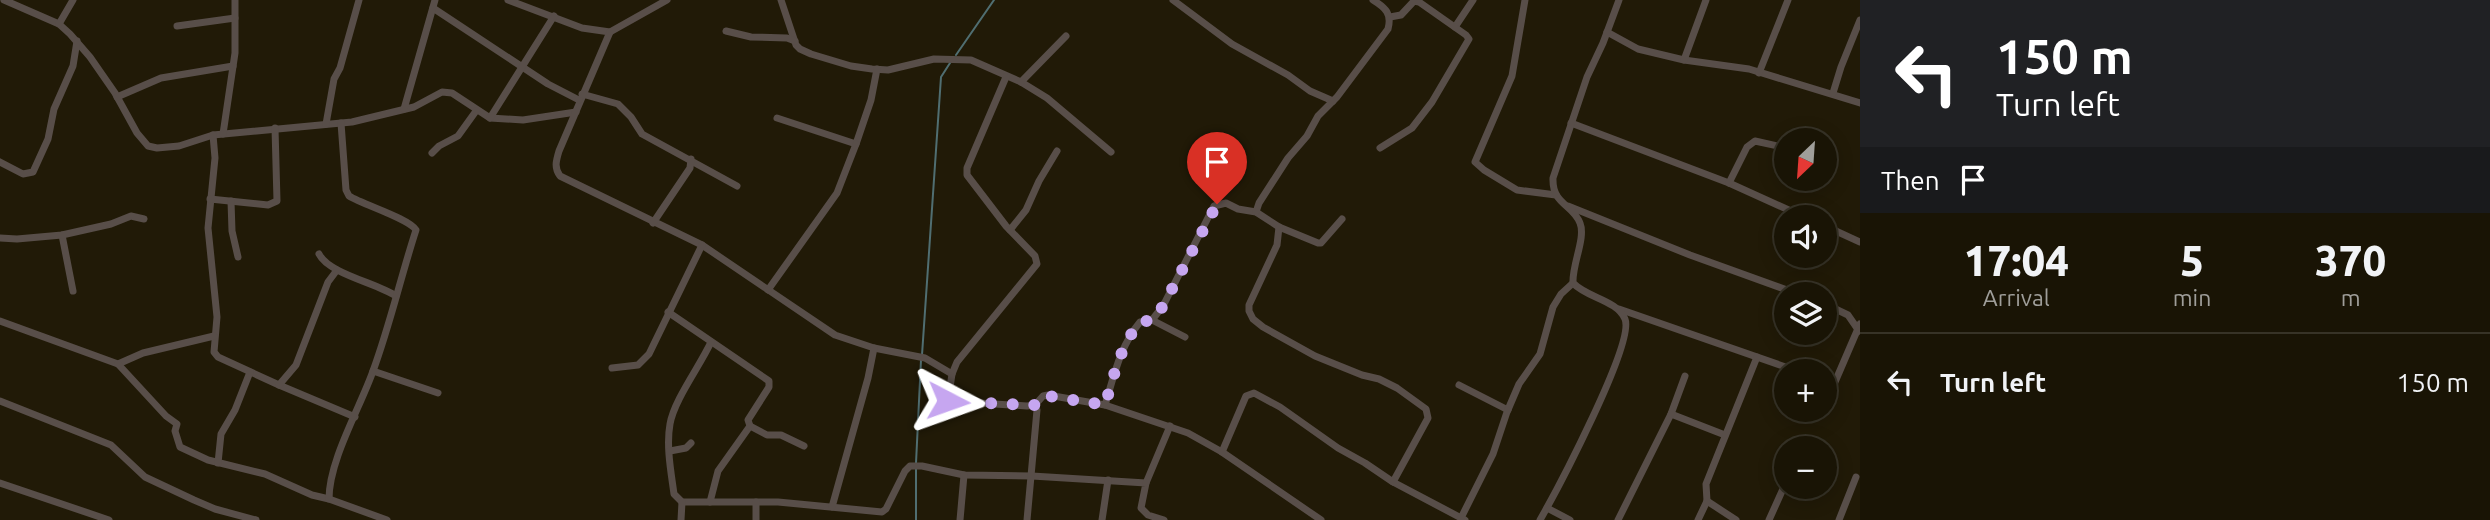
<!DOCTYPE html>
<html lang="en">
<head>
<meta charset="utf-8">
<style>
  :root { --surface:#191405; --page:#262113; --text:#f1f3f6; --muted:#9f9e9a; --line:#373327 }
  body { margin:0; font-family:Ubuntu,sans-serif; background:var(--page); color:var(--text); height:100vh; display:flex; flex-direction:column; font-size:26px; white-space:nowrap }
  * { box-sizing:border-box; margin:0 }
  p { font-size:23px; color:var(--muted) }
  .icon { flex:none; width:38px; height:38px; fill:none; stroke:currentColor; stroke-width:2; stroke-linecap:round; stroke-linejoin:round }
  .map { position:relative; flex:1; overflow:hidden }
  .sheet { display:flex; flex-direction:column; background:var(--surface); width:630px }
  .sheet>* { flex:none }
  .hud { background:#202124; color:#fff; overflow:hidden }
  .needle { width:46px; rotate:205deg }
  .fabs { position:absolute; left:1774px; top:128px; display:grid; gap:14px }
  .fabs a { display:grid; place-items:center; width:63px; height:63px; border-radius:50%; background:var(--surface); box-shadow:0 4px 18px #0003,0 0 0 2px var(--line); font-size:35px }
  .pin { position:absolute; display:grid; place-items:center; width:60px; height:60px; color:#fff; margin:-72px -30px; border-radius:50% 50% 50% 0; rotate:-45deg; box-shadow:0 0 7px #0007 }
  .pin .icon { rotate:45deg }
  .me { position:absolute; width:77px; margin:-38px; rotate:94deg; stroke-linejoin:round; filter:drop-shadow(0 0 5px #0008) }
  .turn { display:flex; align-items:center; gap:24px; height:147px; padding:0 21px; font-size:32px }
  .turn .icon { width:91px; height:91px; stroke-width:2.5 }
  .turn b { display:block; font-size:49px; line-height:60px }
  .then { display:flex; align-items:center; height:66px; padding:0 21px; background:#0003; gap:14px; font-size:26px }
  .eta { display:flex; justify-content:space-evenly; align-items:center; height:119px; text-align:center }
  .eta b { font-size:42px; font-weight:800; line-height:49px }
  ul { padding:0; list-style:none }
  li { display:flex; align-items:center; gap:21px; height:98px; padding:0 21px; border-top:2px solid var(--line) }
  li div { flex:1 }
  li b { display:block; font-size:26px }
  li em { font-style:normal }
  main { display:flex; flex:1; min-height:0 }
  .map>svg:first-child { display:block }
</style>
</head>
<body>
<main>
<div class="map">
<svg width="1860" height="520" viewBox="0 0 1860 520">
  <rect width="100%" height="100%" fill="#211a07"/>
  <g fill="none" stroke-linecap="round" stroke-linejoin="round">
    <g stroke="#506e71" stroke-width="2">
      <polyline points="956,55 994,0"/>
      <polyline points="922,355 941,77 950,63"/>
      <polyline points="916,463 921,360"/>
      <polyline points="916,520 916,469"/>
    </g>
    <g stroke="#584e49" stroke-width="7">
      <polyline points="4,0 59,24 70,34 90,57 115,93 137,133 148,146 157,148 179,146 213,135 352,122 414,107 442,92 452,93 490,118 523,120 576,112"/>
      <polyline points="508,0 582,28 610,32"/>
      <path d="M 667,0 L 610,32 L 559,151 C 556,161 554,168 560,176 L 702,245 L 835,335 L 874,348 L 925,358 L 952,374"/>
      <polyline points="781,0 796,45 800,49 811,54 851,66 872,69 888,70 934,59 971,60 1021,82 1047,98 1111,152"/>
      <polyline points="1173,0 1232,44 1288,75 1310,91 1333,101"/>
      <polyline points="1525,0 1512,76 1475,162 1484,170 1517,190 1556,195"/>
      <polyline points="433,8 548,84 579,100"/>
      <polyline points="59,24 73,0"/>
      <polyline points="177,26 235,18"/>
      <polyline points="1455,27 1473,0"/>
      <polyline points="726,31 751,37 787,38 795,41"/>
      <polyline points="1607,32 1638,49 1684,60 1749,69 1860,103"/>
      <polyline points="1684,60 1706,0"/>
      <polyline points="1759,73 1788,0"/>
      <path d="M 1006,77 L 967,168 L 967,175 L 1006,226 L 1035,256 L 1037,264 L 957,362 L 952,374 L 948,401 L 1027,406 L 1035,405 L 1043,396 L 1048,395 L 1105,405 C 1114,376 1120,346 1140,322 L 1152,320 L 1163,306 L 1214,206 L 1226,203 L 1238,209 L 1256,212 L 1279,227 L 1318,243 L 1321,243 L 1342,219"/>
      <polyline points="1021,82 1066,36"/>
      <polyline points="1833,93 1841,67 1860,20"/>
      <polyline points="582,94 618,104 631,117 642,134 737,186"/>
      <polyline points="117,97 161,78 233,66"/>
      <polyline points="404,109 435,0"/>
      <polyline points="490,118 554,16"/>
      <polyline points="777,118 856,144 871,100 877,69"/>
      <polyline points="1571,123 1729,183 1804,217"/>
      <polyline points="326,124 334,79 340,68 359,0"/>
      <polyline points="223,134 235,53 235,0"/>
      <polyline points="213,135 215,158 208,228 217,317 214,352 218,357 279,385 355,417"/>
      <polyline points="1380,148 1412,128 1432,102 1469,39 1466,35 1419,2 1414,1 1401,15 1390,17"/>
      <polyline points="432,153 439,146 458,136 476,111"/>
      <polyline points="0,162 23,174 33,172 48,139 54,109 73,66 77,41"/>
      <polyline points="1729,183 1747,147 1755,141 1787,148"/>
      <polyline points="210,199 268,205 277,201 275,128"/>
      <polyline points="231,201 232,231 238,257"/>
      <polyline points="1568,206 1690,255 1798,294"/>
      <path d="M 1256,212 L 1259,203 L 1288,158 L 1307,136 L 1318,116 L 1337,97 L 1388,29 C 1392,14 1386,8 1373,0"/>
      <polyline points="653,223 690,168 691,159"/>
      <polyline points="1825,226 1860,242"/>
      <polyline points="1279,227 1277,245 1249,305 1249,311 1253,319 1263,327 1315,356 1362,375 1379,379 1397,388 1426,409 1428,418 1393,482"/>
      <polyline points="1010,230 1026,210 1039,181 1057,151"/>
      <polyline points="62,235 73,291"/>
      <polyline points="0,238 17,239 62,235 111,224 131,216 144,219"/>
      <path d="M 319,254 C 329,274 377,283 396,296"/>
      <polyline points="768,290 837,193 856,144"/>
      <polyline points="1825,304 1848,315 1859,331"/>
      <polyline points="1619,309 1797,371"/>
      <polyline points="668,312 769,381 769,387 748,420 750,426 718,471 710,502"/>
      <polyline points="1152,320 1185,337"/>
      <polyline points="0,321 118,364 143,353 214,336"/>
      <path d="M 711,342 C 700,366 674,400 670,424 C 666,446 671,472 674,494 L 682,502 L 778,502 L 882,512 L 886,509 L 905,471 L 910,466 L 922,466 L 964,475 L 1032,476 L 1146,483 L 1141,508 L 1148,515 L 1164,520"/>
      <polyline points="118,364 166,416 177,424 175,431 180,447 208,460 265,474 312,495 329,499 387,520"/>
      <polyline points="612,368 638,365 649,354 702,245"/>
      <polyline points="373,371 438,393"/>
      <polyline points="1825,383 1832,384 1835,382 1860,324"/>
      <polyline points="279,385 296,365 328,282 337,270"/>
      <polyline points="1459,385 1508,410"/>
      <polyline points="0,401 111,445 145,477 194,500 215,509 256,520"/>
      <polyline points="1105,405 1188,433 1222,452 1321,520"/>
      <polyline points="1671,414 1725,435"/>
      <polyline points="750,426 767,435 781,435 804,446"/>
      <polyline points="670,451 686,448 691,443"/>
      <polyline points="1222,452 1246,396 1254,393 1280,407 1338,448 1365,463 1393,482 1465,520"/>
      <polyline points="218,463 221,434 235,410 250,372"/>
      <polyline points="0,483 109,520"/>
      <polyline points="1146,483 1170,426"/>
      <path d="M 329,499 C 329,460 360,408 373,371 C 390,325 401,276 416,230 C 410,219 364,205 349,196 L 346,190 L 341,123"/>
      <polyline points="1707,501 1736,520"/>
      <polyline points="756,502 756,520"/>
      <polyline points="832,507 868,378 874,348"/>
      <polyline points="1547,508 1570,520"/>
      <polyline points="1461,518 1493,454 1507,412 1519,384 1540,354 1553,307 1561,294 1573,283"/>
      <polyline points="681,520 682,502"/>
      <polyline points="960,520 964,475"/>
      <polyline points="1027,520 1037,410 1035,405"/>
      <polyline points="1102,520 1108,480"/>
      <path d="M 1540,520 C 1556,492 1635,343 1625,319 C 1617,300 1587,298 1573,283 C 1572,264 1586,238 1580,223 C 1573,204 1552,205 1553,178 L 1587,77 L 1603,43 L 1619,0"/>
      <polyline points="1618,520 1671,414 1685,376"/>
      <polyline points="1698,520 1707,501 1706,484 1757,357"/>
      <polyline points="1769,520 1787,480"/>
      <polyline points="1839,520 1856,477"/>
    </g>
  </g>
  <g fill="none" stroke-linecap="round" stroke-linejoin="round">
    <path stroke="#c6a6f0" stroke-width="12" stroke-dasharray="0 21.6" d="M 948,401 L 1027,405 L 1035,405 L 1043,396 L 1048,396 L 1105,405 C 1114,376 1120,346 1140,322 L 1153,320 L 1163,306 L 1217,204"/>
  </g>
</svg>
<div class="fabs">
<a><svg class="needle" viewBox="-14 -14 28 28"><path d="M0-13l5 13h-10z" fill="#e53935"/><path d="M0 13l5-13h-10z" fill="#9f9e9a"/></svg></a>
<a><svg class="icon" aria-label="sound" viewBox="0 0 24 24"><path d="M4 9h4l5-4v14l-5-4H4zM17 9q2 3 0 6"/></svg></a>
<a><svg class="icon" aria-label="layers" viewBox="0 0 24 24"><path d="M12 4l9 5-9 5-9-5zM3 14l9 5 9-5"/></svg></a>
<a>+</a>
<a>−</a>
</div>
<div class="pin" style="left:1217px;top:204px;background:#d93025"><svg class="icon" aria-label="arrive" viewBox="0 0 24 24"><path d="M6 21V4h12l-3 4 3 4H6"/></svg></div>
<svg class="me" style="left:948px;top:401px" viewBox="-20 -20 40 40"><path d="M0-17L14 15 0 8-14 15z" fill="#c6a6f0" stroke="#fff" stroke-width="4"/></svg>
</div>
<section class="sheet">
<div class="hud">
<div class="turn"><svg class="icon" aria-label="left" viewBox="0 0 24 24"><path d="M17 20v-9H6M10 6l-5 5 5 5"/></svg><div><b>150 m</b>Turn left</div></div>
<div class="then">Then<svg class="icon" aria-label="arrive" viewBox="0 0 24 24"><path d="M6 21V4h12l-3 4 3 4H6"/></svg></div>
</div>
<div class="eta">
<div><b>17:04</b><p>Arrival</p></div>
<div><b>5</b><p>min</p></div>
<div><b>370</b><p>m</p></div>
</div>
<ul>
<li><svg class="icon" aria-label="left" viewBox="0 0 24 24"><path d="M17 20v-9H6M10 6l-5 5 5 5"/></svg><div><b>Turn left</b></div><em>150 m</em></li>
</ul>
</section>
</main>
</body>
</html>
